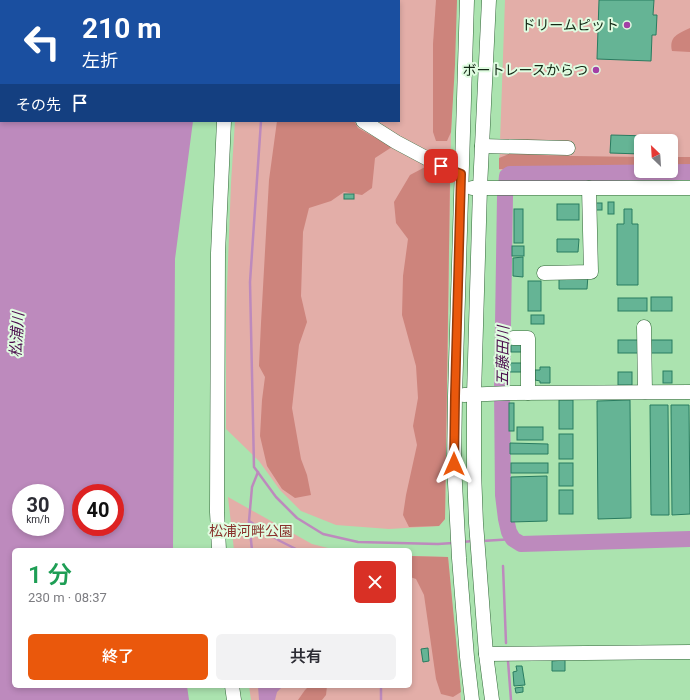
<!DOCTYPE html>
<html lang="ja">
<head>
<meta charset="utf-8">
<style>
  :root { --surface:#fff; --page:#f2f2f3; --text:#2b2b33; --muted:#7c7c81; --accent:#ea580c }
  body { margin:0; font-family:Roboto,"Noto Sans JP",sans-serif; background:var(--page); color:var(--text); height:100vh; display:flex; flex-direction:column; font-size:15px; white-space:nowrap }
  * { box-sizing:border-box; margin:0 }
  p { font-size:13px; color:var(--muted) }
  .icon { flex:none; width:22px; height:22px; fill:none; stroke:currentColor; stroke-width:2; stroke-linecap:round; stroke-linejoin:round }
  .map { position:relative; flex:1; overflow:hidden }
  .details { position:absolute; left:12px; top:548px; width:400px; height:140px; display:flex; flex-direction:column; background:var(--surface); border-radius:6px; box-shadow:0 2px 6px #0003 }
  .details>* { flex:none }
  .guide { position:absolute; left:0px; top:0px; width:400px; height:122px; box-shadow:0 2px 6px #0003; background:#1a4fa0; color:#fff; overflow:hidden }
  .needle { width:26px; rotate:335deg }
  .fabs { position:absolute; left:634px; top:134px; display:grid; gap:8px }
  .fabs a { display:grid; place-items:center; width:44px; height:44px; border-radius:6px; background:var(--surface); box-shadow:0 2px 6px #0003; font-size:20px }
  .speed { position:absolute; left:12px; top:484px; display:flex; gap:8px; font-size:20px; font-weight:700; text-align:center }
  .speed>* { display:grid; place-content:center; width:52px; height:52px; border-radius:50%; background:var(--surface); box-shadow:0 2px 6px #0003; line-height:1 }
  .speed small { font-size:10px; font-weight:400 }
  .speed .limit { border:6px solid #d22; background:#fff; color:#111 }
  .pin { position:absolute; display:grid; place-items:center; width:34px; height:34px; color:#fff; margin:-17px; border-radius:8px; box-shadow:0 2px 6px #0006 }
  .me { position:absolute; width:44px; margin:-22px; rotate:0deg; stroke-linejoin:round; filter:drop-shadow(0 0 3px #0008) }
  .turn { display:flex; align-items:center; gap:14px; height:84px; padding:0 16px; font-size:18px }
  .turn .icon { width:52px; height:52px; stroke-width:2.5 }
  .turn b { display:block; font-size:28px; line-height:34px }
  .then { display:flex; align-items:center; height:38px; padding:0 16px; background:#0003; gap:8px; font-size:15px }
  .round { display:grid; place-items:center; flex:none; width:42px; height:42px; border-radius:6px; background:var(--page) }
  .headline { display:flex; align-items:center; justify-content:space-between; height:68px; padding:0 16px }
  h1 { font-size:24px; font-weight:600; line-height:30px; color:#1e9e55 }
  .primary-button { display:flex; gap:8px; margin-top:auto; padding:8px 16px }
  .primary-button a { flex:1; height:46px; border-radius:6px; background:var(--accent); color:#fff; font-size:16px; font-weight:600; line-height:46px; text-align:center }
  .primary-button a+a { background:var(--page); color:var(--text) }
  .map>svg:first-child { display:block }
</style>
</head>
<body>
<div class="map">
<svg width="690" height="700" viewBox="0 0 690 700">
  <rect width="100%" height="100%" fill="#abe3af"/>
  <g fill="#e3aea8">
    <polygon points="262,0 456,0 451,132 445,519 439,526 389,529 336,525 301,511 280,490 259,461 226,429 226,314 231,183 235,121 399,121 399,1 262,1"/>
    <polygon points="505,0 690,0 690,168 671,169 671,141 641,141 641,169 499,170"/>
    <polygon points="228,497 312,544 336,550 234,550"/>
    <polygon points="410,556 448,557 461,700 251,700 249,686 410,686"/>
  </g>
  <g fill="#cd847c">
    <polygon points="436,0 457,0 455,65 451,132 447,141 436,141 433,132 433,44"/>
    <path d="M 690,28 L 690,52 L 672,51 C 669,36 678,34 690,28 Z"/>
    <polygon points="277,121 354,121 358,128 392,147 375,158 372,188 362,195 344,192 331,201 309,208 303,232 301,296 307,322 299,345 292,408 301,459 307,475 311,495 295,498 282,489 267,466 260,436 262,400 265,377 259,366 261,323 269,180"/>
    <polygon points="509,154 572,156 641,157 641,169 499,169 499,158"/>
    <polygon points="671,157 690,157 690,168 671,169"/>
    <polygon points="427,166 450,180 445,519 439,526 409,527 403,515 406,495 417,445 413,426 418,398 416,366 402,315 403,276 408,239 396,223 394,202 410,175"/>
    <polygon points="410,556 448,557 461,692 453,697 441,694 436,679 424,595 416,579 410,577"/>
    <polygon points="309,686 327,686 326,695 322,700 298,700 305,690"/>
  </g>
  <g fill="#bd8abd" fill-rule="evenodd">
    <path d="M 0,0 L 214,0 L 214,1 L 1,1 L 1,121 L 193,121 L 175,259 L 173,550 L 14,550 L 14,686 L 187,686 L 189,700 L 0,700 ZM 21,493 L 55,493 L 55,527 L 21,527 ZM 81,493 L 115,493 L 115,527 L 81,527 Z"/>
    <polygon points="258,686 283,686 277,692 275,700 259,700"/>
  </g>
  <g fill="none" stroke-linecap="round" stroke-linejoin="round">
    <g stroke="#bd8abd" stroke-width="2.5">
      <polyline points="285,1 285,0"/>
      <polyline points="261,121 250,282 254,467 276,497 297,518 323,534 358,542 438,544 453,543"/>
      <polyline points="249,521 280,541 298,550"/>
      <polyline points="482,541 513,539"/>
      <polyline points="462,542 473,541"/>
      <polyline points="252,550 249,521 252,487 258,472"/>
      <polyline points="503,566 506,643"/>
      <polyline points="508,661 511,700"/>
      <polyline points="381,686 381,700"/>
    </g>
    <polyline stroke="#bd8abd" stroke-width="16" points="690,172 510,174 507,176 505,196 502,389 503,495 506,519 509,532 513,539 521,544 690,539"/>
  </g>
  <g fill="#65b495" stroke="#297c60">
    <polygon points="599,0 654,0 653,15 657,15 656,35 652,35 651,61 597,59"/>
    <polygon points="611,135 649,136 649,141 641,141 641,154 610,153"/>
    <rect x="344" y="194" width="10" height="5"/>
    <rect x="608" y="202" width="6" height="12"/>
    <rect x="596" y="203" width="6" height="7"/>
    <rect x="557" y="204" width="22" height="16"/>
    <rect x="514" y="209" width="9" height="34"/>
    <polygon points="624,209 632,209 632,224 638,224 638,285 617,285 617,224 624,224"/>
    <polygon points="557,239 579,239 578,252 557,252"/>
    <rect x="512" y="246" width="12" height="10"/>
    <polygon points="523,257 523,277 513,276 513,258"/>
    <polygon points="559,275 588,275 587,289 559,289"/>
    <rect x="528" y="281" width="13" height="30"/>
    <rect x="651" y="297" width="21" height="14"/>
    <rect x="618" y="298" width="29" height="13"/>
    <rect x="531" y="315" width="13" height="9"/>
    <rect x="618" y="340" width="21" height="13"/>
    <rect x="651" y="340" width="21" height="13"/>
    <rect x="511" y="343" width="12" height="9"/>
    <rect x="510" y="363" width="12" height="9"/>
    <polygon points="540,367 550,367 550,383 540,383 540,381 535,380 535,370 540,370"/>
    <rect x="663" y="371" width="9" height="12"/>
    <rect x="618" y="372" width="14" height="13"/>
    <rect x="559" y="400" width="14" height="29"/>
    <polygon points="630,400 631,518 598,519 597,401"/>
    <rect x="509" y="403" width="5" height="28"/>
    <polygon points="650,405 668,405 669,515 651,515"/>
    <polygon points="671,405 689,405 690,514 672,515"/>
    <rect x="517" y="427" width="26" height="13"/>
    <rect x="559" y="434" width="14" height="25"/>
    <polygon points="510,443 548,444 548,454 510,454"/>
    <rect x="511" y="463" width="37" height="10"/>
    <rect x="559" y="463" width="14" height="23"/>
    <polygon points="547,476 547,521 511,522 511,477"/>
    <rect x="559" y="490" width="14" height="24"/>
    <polygon points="428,648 429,661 423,662 421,649"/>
    <polygon points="565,660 565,671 552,671 552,661"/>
    <polygon points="516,666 522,666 525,685 514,686 513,672 517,671"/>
    <polygon points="523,687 523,692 516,693 515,688"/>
  </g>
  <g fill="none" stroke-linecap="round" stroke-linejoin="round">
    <g stroke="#326639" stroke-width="15">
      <g id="minor">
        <polyline points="467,0 455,396 454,464 459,558 467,657 472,700"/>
        <polyline points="489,0 480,188 474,395 474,471 476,523 486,654 492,700"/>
        <polyline points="252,1 252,0"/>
        <polyline points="342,1 342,0"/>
        <polyline points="363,121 396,142 441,166 461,173"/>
        <polyline points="482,146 568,148"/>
        <polyline points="472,188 690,188"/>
        <polyline points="544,273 591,272 589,188"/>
        <polyline points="644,327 645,392"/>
        <polyline points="513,338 528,338 528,393"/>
        <polyline points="464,395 511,393 690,392"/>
        <polyline points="219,550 217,512 218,253 224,121"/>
        <polyline points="486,654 690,652"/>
        <polyline points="232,686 234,700"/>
      </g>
    </g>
    <use href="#minor" stroke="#fff" stroke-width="14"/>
  </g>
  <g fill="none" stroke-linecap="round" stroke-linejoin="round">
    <g stroke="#983908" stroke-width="10">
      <polyline id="route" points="441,166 461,174 455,396 454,464"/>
    </g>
    <use href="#route" stroke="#ea580c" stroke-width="7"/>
  </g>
  <g fill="#a340a6" stroke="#e0fce1" stroke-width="1.5">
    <circle cx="627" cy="25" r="4"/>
    <circle cx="596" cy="70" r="4"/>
  </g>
  <g text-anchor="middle" stroke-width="4" stroke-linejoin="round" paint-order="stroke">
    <g font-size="14" fill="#132915" stroke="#e0fce1" text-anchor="end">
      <text x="619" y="30">ドリームピット</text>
      <text x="588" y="75">ボートレースからつ</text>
    </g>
    <g font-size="14" fill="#89312c" stroke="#e0fce1">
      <text x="251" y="536">松浦河畔公園</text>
    </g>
    <g font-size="15" font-style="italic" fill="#4c0e4e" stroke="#e0fce1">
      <text transform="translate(17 335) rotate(-86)" y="5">松浦川</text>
      <text transform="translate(503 356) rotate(-89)" y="5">五藤田川</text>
    </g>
  </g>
</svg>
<div class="fabs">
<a><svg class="needle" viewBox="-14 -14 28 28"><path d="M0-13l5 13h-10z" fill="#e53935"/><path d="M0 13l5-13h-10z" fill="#7c7c81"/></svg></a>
</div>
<div class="speed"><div>30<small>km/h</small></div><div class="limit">40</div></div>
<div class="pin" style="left:441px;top:166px;background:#d93025"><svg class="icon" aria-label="arrive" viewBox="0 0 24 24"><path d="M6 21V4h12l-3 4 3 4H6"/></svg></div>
<svg class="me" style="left:454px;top:464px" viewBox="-20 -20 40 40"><path d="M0-17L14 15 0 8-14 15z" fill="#ea580c" stroke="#fff" stroke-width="4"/></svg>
<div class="guide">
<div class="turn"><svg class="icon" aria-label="left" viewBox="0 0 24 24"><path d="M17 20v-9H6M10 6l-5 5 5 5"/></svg><div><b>210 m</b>左折</div></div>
<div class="then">その先<svg class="icon" aria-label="arrive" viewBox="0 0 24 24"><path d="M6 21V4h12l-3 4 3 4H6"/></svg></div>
</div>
<section class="details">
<div class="headline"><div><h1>1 分</h1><p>230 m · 08:37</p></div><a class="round" style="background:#d93025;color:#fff"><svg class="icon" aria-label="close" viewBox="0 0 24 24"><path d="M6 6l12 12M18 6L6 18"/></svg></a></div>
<div class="primary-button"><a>終了</a><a>共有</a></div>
</section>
</div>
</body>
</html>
